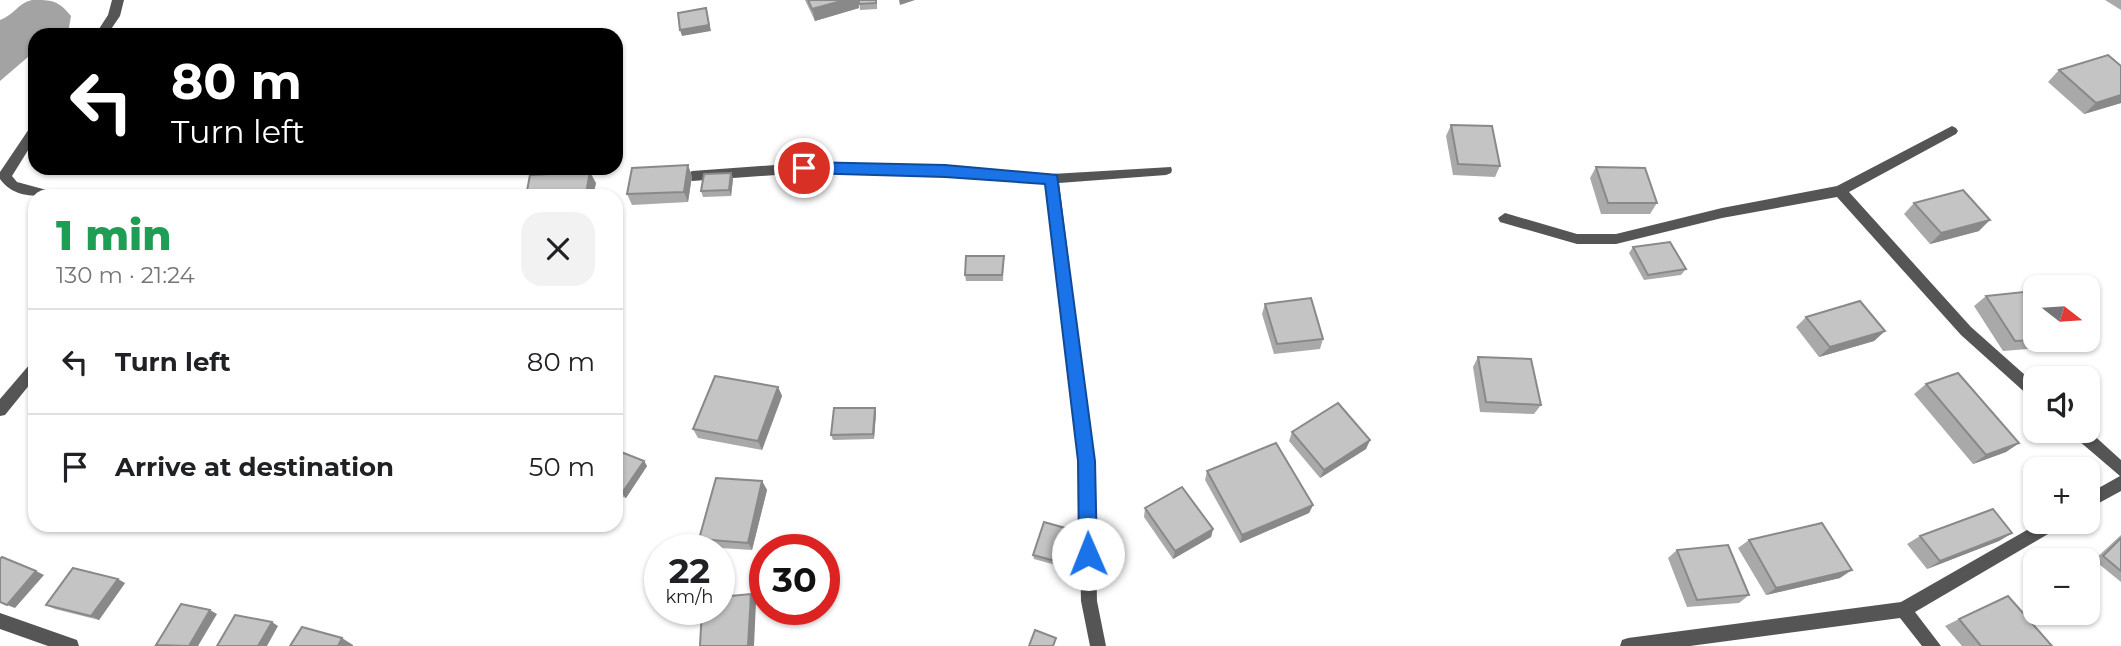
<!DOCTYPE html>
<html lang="en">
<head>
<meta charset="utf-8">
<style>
  :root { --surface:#fff; --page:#f2f2f2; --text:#202124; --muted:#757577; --line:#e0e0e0 }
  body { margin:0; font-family:Montserrat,sans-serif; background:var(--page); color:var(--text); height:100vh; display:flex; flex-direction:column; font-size:26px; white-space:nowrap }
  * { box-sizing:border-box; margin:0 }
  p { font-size:23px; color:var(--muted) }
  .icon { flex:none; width:38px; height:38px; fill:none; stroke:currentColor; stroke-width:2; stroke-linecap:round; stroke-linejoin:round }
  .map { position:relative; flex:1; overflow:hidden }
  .sheet { position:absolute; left:28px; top:189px; width:595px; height:343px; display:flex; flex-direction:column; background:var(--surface); border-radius:21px; box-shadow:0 2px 5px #0004 }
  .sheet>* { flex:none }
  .hud { position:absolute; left:28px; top:28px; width:595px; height:147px; border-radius:21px; box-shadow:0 2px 5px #0004; background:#000; color:#fff; overflow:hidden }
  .needle { width:46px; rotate:107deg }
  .fabs { position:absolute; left:2023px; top:275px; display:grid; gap:14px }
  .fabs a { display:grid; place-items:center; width:77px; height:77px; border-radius:14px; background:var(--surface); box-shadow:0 2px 5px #0004; font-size:35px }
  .speed { position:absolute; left:644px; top:534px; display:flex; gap:14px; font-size:35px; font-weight:700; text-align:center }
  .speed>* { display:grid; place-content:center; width:91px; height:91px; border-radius:50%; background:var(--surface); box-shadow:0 2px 5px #0004; line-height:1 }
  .speed small { font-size:18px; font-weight:400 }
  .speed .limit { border:10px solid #d22; background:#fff; color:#111 }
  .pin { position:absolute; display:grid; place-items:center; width:60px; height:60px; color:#fff; margin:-30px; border:4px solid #fff; border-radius:50%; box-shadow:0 2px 7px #0007 }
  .me { position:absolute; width:77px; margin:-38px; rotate:359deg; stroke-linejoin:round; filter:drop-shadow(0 0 5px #0008) }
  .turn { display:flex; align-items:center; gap:24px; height:147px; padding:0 28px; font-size:32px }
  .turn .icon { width:91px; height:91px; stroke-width:2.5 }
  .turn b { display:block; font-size:49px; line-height:60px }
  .round { display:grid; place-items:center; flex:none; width:74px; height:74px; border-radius:21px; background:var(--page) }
  .headline { display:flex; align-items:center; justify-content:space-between; height:119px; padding:0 28px }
  h1 { font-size:42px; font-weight:800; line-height:52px; color:#1e9e55 }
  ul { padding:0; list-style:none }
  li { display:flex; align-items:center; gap:21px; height:105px; padding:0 28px; border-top:2px solid var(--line) }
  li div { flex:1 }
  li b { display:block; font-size:26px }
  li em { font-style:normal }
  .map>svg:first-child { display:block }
</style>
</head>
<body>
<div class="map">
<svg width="2121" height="646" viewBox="0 0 2121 646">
  <rect width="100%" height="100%" fill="#fff"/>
  <path fill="#a3a3a3" d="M 32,0 C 52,0 58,0 71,16 L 68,33 L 35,35 L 35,51 L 0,81 L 0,20 C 13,16 18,3 32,0 Z"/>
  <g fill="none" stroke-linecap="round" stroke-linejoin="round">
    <g fill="#555" fill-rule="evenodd">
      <polygon points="112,0 124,0 120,16 107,35 95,35 108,15"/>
      <path d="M 35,124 L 35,139 L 12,176 L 17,182 L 54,192 L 56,196 C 34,196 14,198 0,179 L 0,172 L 31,126 Z"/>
    </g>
    <g fill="#555" fill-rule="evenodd">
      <polygon points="1952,126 1956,128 1958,131 1956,134 1849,192 1971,327 2035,384 2035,399 2030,397 1961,335 1837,197 1722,218 1616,244 1577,244 1500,222 1498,218 1505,213 1577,234 1616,234 1722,208 1837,186"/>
      <polygon points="804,163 945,166 1052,174 1171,167 1172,170 1171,173 1166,175 1059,183 1094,461 1097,601 1106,646 1090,646 1081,601 1078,461 1046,184 945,176 804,173 692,181 686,176 692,171"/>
      <polygon points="35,362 35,378 5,415 0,416 0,399 30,364"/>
      <polygon points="2070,430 2088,430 2121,460 2121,491 2088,509 2088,494 2120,476 2072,435"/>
      <polygon points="2041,522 2063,522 2060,527 1915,612 1941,646 1922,646 1900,618 1690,646 1620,646 1622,640 1628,638 1901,602"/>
      <polygon points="0,613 77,640 79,646 48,646 0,629"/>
    </g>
  </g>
  <g fill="#a9a9a9">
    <polygon points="805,0 858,0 859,8 815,21"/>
    <polygon points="859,0 877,0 877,9 860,10"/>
    <polygon points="2105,0 2121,0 2121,10"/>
    <polygon points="2121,66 2121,103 2084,114 2048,82 2059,70"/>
    <polygon points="1451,125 1500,166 1495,177 1453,175 1446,136"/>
    <polygon points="1596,167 1657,203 1650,214 1601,214 1590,178"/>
    <polygon points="731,173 733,179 731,196 703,197 701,191"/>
    <polygon points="692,176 688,202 632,205 627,194"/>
    <polygon points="596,183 593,196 526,196"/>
    <polygon points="1914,203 1979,231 1930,244 1904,214"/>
    <polygon points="1633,247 1686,269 1681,275 1644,280 1629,253"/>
    <polygon points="1004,256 1003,281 966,281 965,275"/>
    <polygon points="1986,296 2035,340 2060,340 2051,347 2003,351 1974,306"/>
    <polygon points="1265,304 1323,339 1320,349 1274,354 1262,314"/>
    <polygon points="1806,317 1885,331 1874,341 1819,357 1796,327"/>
    <polygon points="1478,357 1541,405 1534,414 1480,412 1473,367"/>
    <polygon points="1926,384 2019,443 2006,452 1973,464 1914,394"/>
    <polygon points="778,387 782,396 762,450 698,438 693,429"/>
    <polygon points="875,408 876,413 874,439 833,440 831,435"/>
    <polygon points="1292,432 1370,440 1366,449 1320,478 1289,441"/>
    <polygon points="616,450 644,461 647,466 626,498 616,494"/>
    <polygon points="1207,471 1313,505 1309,513 1240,543 1205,480"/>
    <polygon points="762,481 767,490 752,550 705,547 699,539"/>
    <polygon points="1145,508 1213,529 1211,537 1173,559 1144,517"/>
    <polygon points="1083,533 1083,537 1074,570 1034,559 1033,555"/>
    <polygon points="2012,533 1999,541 1927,569 1907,544 1920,536"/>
    <polygon points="2121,535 2121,582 2094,560"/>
    <polygon points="1749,540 1840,578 1766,595 1738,548"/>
    <polygon points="1677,550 1749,595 1739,603 1687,607 1668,558"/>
    <polygon points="125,583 99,620 55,609 46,605"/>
    <polygon points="1959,619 2052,646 1962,646 1945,626"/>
  </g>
  <g fill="#898989">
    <polygon points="845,0 858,0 859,8 815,21 812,9"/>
    <polygon points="899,0 915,0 900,5"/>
    <polygon points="706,8 711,31 682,36 680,30"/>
    <polygon points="2121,95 2121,103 2084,114 2096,103"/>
    <polygon points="688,165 692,176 688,202 684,192"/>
    <polygon points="590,172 596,183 593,196 588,196 586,193"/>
    <polygon points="731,173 733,179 731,196 729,190"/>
    <polygon points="1990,220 1979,231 1930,244 1941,233"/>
    <polygon points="1885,331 1874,341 1819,357 1830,347"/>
    <polygon points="778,387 782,396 762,450 758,441"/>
    <polygon points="875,408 876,413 874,439 873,434"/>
    <polygon points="1370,440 1366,449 1320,478 1324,470"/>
    <polygon points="2019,443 2006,452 1973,464 1986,455"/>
    <polygon points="644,461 647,466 626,498 622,493"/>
    <polygon points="762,481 767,490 752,550 748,543"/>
    <polygon points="1313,505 1309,513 1240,543 1242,535"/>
    <polygon points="1213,529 1211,537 1173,559 1175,551"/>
    <polygon points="1083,533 1083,537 1074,570 1074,566"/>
    <polygon points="2012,533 1999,541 1927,569 1940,561"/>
    <polygon points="1852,570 1840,578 1766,595 1776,588"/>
    <polygon points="36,571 44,575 15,608 7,605"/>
    <polygon points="118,579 125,583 99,620 91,616"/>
    <polygon points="751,594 756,602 754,646 748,646"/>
    <polygon points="210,610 217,614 198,646 189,646"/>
    <polygon points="272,622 278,626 267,646 258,646"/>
    <polygon points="342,638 353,645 353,646 338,646"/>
  </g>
  <g fill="#c4c4c4" stroke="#898989" stroke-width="2">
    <polygon points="808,0 845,0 812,9"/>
    <polygon points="859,0 876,0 876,3 859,4"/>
    <polygon points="706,8 709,25 680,30 678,13"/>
    <polygon points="468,29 498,29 496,35 466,35"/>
    <polygon points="2108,55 2121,66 2121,95 2096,103 2059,70"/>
    <polygon points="1451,125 1492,126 1500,166 1458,164"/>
    <polygon points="688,165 684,192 627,194 632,168"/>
    <polygon points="1596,167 1645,168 1657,203 1608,203"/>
    <polygon points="590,172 586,193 526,196 530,175"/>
    <polygon points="731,173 729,190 701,191 704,174"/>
    <polygon points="1963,190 1990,220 1941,233 1914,203"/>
    <polygon points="1670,242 1686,269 1648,275 1633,247"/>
    <polygon points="966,256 1004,256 1002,275 965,275"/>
    <polygon points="2033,291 2035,294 2036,340 2015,341 1986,296"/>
    <polygon points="1311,298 1323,339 1277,344 1265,304"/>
    <polygon points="1860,301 1885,331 1830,347 1806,317"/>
    <polygon points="1478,357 1531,359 1541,405 1486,402"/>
    <polygon points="1958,373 2019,443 1986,455 1926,384"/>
    <polygon points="715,376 778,387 758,441 693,429"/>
    <polygon points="1338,403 1370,440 1324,470 1292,432"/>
    <polygon points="834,408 875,408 873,434 831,435"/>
    <polygon points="1276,443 1313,505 1242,535 1207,471"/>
    <polygon points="616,450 644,461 622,493 616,491"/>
    <polygon points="716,478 762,481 748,543 699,539"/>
    <polygon points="1182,487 1213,529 1175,551 1145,508"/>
    <polygon points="1993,509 2012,533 1940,561 1920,536"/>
    <polygon points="1044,522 1083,533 1074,566 1033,555"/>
    <polygon points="1822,523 1852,570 1776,588 1749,540"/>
    <polygon points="2121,538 2121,571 2103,556"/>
    <polygon points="1728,545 1749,595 1697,600 1677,550"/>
    <polygon points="2,557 36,571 7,605 0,602 0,559"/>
    <polygon points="73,568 118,579 91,616 46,605"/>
    <polygon points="751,594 748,646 700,646 702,609 719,609 719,597"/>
    <polygon points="2008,596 2052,646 1981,646 1959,619"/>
    <polygon points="181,604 210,610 189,646 156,645"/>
    <polygon points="235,615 272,622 258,646 217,646"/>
    <polygon points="302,627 342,638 338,646 290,646"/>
    <polygon points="1035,630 1056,638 1053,646 1029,646"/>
  </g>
  <polygon fill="#1a73e8" stroke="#114b97" stroke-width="2" points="804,162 945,165 1057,175 1095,461 1097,554 1094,560 1088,563 1081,560 1079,554 1078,461 1045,184 945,177 804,173 796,168"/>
</svg>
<div class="fabs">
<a><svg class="needle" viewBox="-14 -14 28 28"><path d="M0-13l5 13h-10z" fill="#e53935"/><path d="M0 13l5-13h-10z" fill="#757577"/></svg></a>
<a><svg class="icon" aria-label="sound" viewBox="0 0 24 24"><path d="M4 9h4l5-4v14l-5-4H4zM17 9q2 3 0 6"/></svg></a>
<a>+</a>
<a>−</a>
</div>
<div class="speed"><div>22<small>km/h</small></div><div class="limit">30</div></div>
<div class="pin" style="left:804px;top:168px;background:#d93025"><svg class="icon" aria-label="arrive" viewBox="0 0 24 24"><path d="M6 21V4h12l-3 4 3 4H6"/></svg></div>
<svg class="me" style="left:1088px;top:554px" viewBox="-20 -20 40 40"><circle r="19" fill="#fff"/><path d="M0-13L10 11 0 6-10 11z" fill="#1a73e8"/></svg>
<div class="hud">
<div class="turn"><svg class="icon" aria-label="left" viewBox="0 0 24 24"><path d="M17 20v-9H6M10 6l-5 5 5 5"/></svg><div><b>80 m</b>Turn left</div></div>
</div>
<section class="sheet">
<div class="headline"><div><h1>1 min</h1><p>130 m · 21:24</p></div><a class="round"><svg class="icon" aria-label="close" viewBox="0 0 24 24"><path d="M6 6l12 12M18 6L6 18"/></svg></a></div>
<ul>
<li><svg class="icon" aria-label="left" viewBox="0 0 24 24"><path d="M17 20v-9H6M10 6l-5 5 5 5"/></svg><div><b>Turn left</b></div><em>80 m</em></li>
<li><svg class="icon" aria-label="arrive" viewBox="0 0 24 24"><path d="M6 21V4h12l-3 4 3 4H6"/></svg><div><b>Arrive at destination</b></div><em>50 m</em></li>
</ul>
</section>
</div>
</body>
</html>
